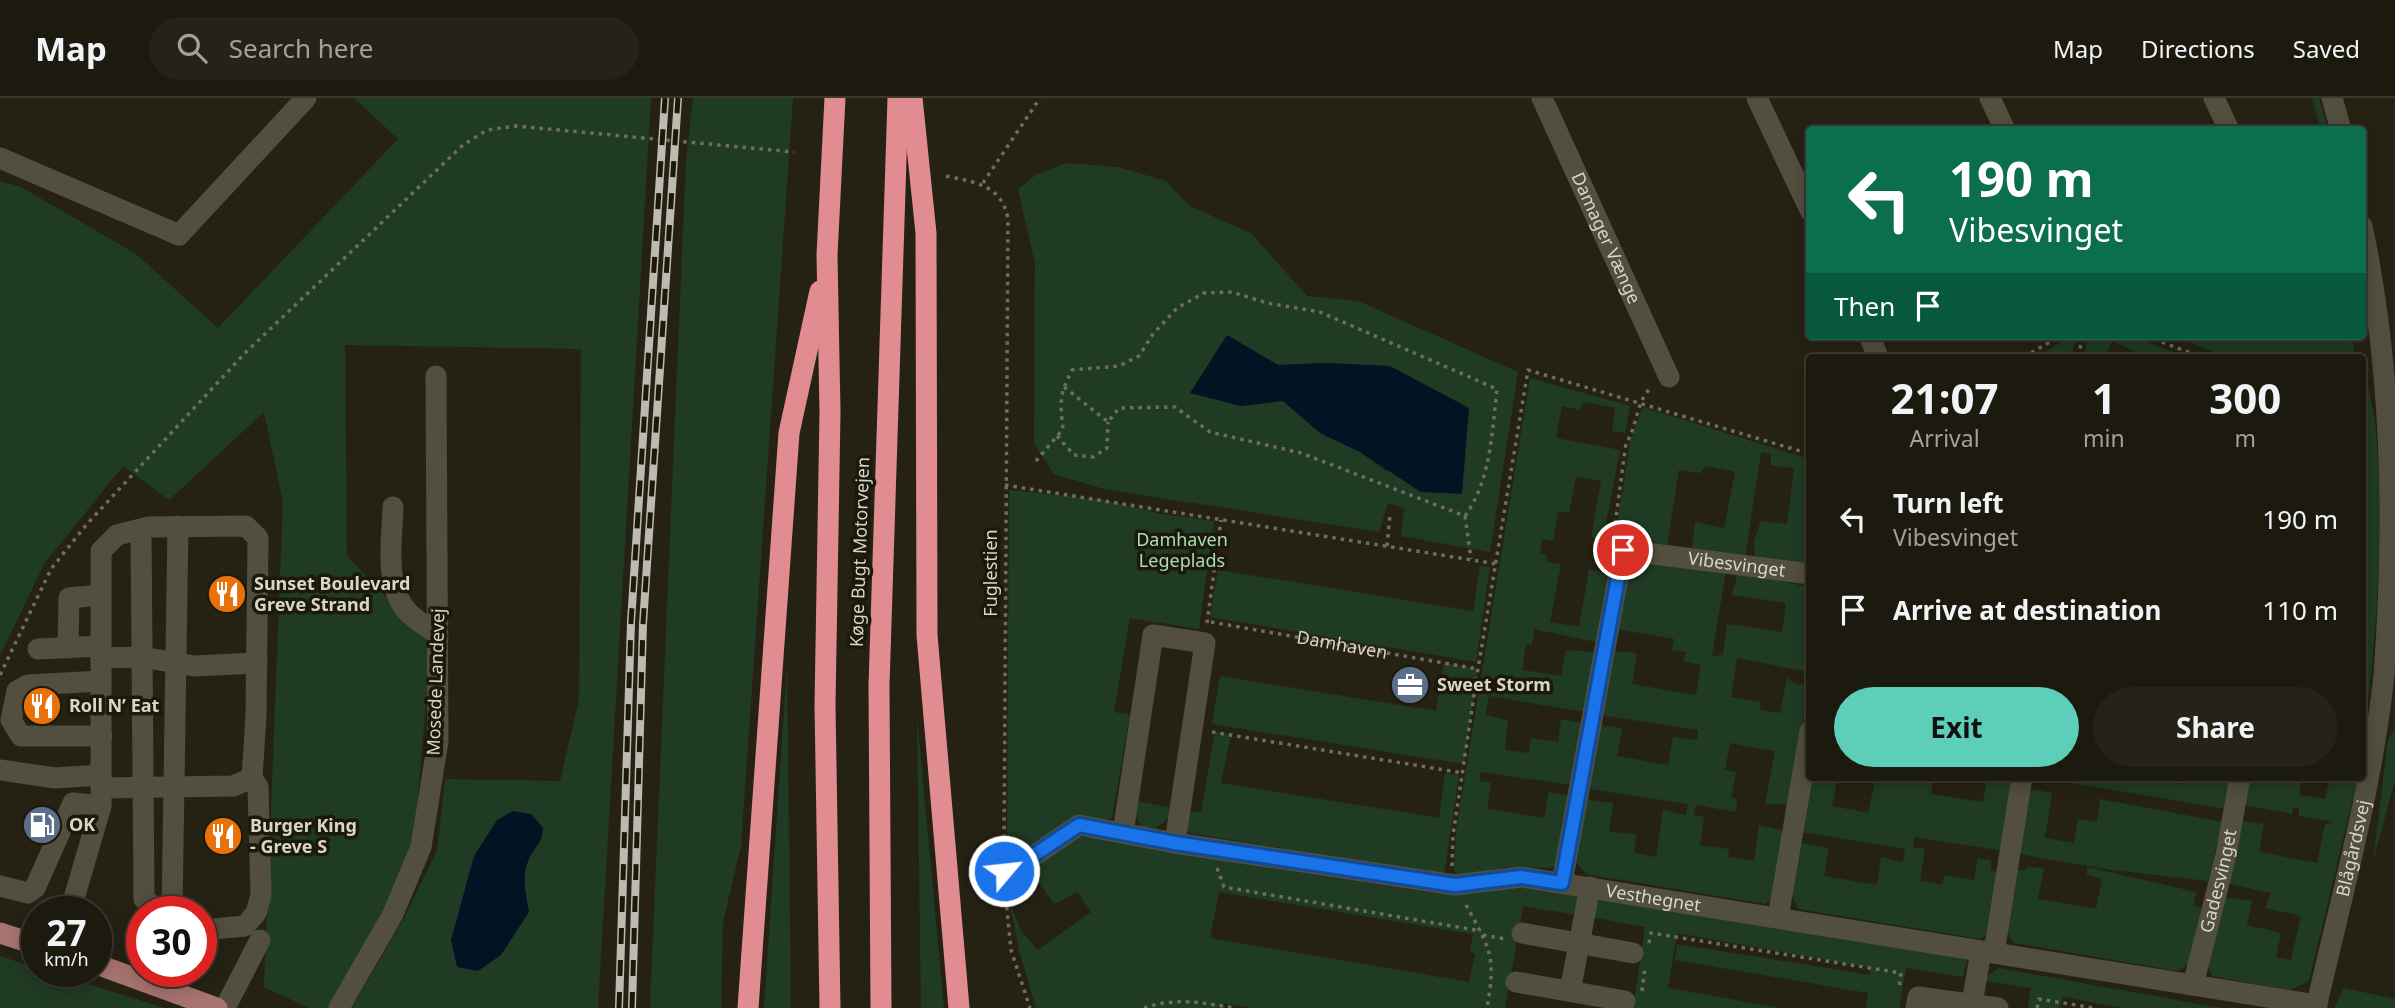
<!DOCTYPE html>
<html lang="en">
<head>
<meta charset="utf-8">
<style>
  :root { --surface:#1c1a0f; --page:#252318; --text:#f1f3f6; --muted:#a0a19e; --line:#3a382f; --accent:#5dceb8 }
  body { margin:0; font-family:"Noto Sans",sans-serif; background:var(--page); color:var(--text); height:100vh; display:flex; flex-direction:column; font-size:26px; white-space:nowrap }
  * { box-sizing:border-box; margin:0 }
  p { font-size:23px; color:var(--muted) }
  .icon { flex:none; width:38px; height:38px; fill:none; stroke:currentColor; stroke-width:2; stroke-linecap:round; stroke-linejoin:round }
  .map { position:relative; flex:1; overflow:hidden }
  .side { position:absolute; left:1806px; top:256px; width:560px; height:427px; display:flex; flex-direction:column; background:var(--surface); border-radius:7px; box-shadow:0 4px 18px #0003,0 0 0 2px var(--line) }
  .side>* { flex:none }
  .banner { position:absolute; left:1806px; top:28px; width:560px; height:214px; border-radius:7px; box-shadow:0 4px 18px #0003,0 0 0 2px var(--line); background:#0b6e4f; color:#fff; overflow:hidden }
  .speed { position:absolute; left:21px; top:798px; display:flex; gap:14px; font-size:35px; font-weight:700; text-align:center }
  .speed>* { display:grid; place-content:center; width:91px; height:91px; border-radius:50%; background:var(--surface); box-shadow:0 4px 18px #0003,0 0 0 2px var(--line); line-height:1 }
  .speed small { font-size:18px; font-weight:400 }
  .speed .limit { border:10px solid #d22; background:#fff; color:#111 }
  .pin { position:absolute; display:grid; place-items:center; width:60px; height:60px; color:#fff; margin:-30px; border:4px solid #fff; border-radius:50%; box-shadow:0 2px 7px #0007 }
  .me { position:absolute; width:77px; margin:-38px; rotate:62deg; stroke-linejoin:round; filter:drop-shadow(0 0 5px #0008) }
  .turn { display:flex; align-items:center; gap:24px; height:147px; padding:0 28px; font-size:32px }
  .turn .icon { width:91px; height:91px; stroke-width:2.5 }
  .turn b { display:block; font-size:49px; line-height:60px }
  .then { display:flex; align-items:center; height:66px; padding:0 28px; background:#0003; gap:14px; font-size:26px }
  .eta { display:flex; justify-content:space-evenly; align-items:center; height:119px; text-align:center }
  .eta b { font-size:42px; font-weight:700; line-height:49px }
  .primary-button { display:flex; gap:14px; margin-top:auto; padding:14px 28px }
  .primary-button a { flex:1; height:80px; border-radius:42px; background:var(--accent); color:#111; font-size:28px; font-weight:700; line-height:80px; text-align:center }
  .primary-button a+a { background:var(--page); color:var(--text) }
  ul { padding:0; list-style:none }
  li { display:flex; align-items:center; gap:21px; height:91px; padding:0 28px }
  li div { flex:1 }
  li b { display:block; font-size:26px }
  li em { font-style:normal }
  header { display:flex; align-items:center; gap:42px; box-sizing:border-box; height:98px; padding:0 35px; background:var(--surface); border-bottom:2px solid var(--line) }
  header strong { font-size:33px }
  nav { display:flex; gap:38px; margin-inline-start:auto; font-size:24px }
  .search { width:490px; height:63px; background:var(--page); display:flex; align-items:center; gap:18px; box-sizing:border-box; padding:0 24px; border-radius:38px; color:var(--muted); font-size:26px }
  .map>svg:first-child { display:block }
</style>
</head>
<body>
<header>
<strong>Map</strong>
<div class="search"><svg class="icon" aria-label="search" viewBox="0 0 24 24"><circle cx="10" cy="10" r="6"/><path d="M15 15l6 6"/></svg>Search here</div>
<nav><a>Map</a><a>Directions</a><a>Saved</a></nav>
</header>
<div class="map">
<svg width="2395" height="910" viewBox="0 0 2395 910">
  <rect width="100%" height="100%" fill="#252214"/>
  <g fill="#203b24" fill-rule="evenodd">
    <polygon points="354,0 651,0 598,910 352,910 404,820 437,753 445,681 560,683 579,602 581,251 345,247 347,458 431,546 414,745 389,809 330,910 309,910 264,889 283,404 264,314 169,402 123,368 44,466 0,558 0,83 21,89 136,156 218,230 398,41"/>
    <polygon points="693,0 793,0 741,748 723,824 721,910 650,910 686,61"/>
    <polygon points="2312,0 2319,0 2328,31 2321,31"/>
    <path d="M 1067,65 L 1118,69 L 1166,83 L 1189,108 L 1251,135 L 1307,198 L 1358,203 L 1518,274 L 1490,454 L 1401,438 L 1404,410 L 1388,405 L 1379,434 L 1104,391 L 1054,376 L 1034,346 L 1035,166 L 1018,91 L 1037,76 ZM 1227,238 L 1278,267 L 1327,265 L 1390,268 L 1387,374 L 1360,354 L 1320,335 L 1283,303 L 1241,308 Z"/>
    <polygon points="2072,238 2075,238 2072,259 2037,259"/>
    <polygon points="2088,238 2131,238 2186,259 2146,259 2112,243 2105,259 2084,259"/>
    <polygon points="2174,238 2353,238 2354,259 2225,259"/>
    <path d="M 2365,270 C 2367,292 2375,312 2376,334 C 2384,437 2377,541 2363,643 L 2365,479 L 2362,479 L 2362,273 Z"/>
    <polygon points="1530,280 1630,308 1625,335 1612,333 1615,310 1583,304 1580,312 1562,308 1556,340 1620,352 1603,441 1591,440 1601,383 1576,379 1569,415 1558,413 1553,443 1542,441 1540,456 1547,457 1547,464 1561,466 1550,524 1579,529 1589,472 1607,475 1596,544 1534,531 1532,547 1526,546 1522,572 1561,578 1566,552 1595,554 1584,614 1489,598 1485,617 1508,622 1505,652 1529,655 1531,640 1558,644 1561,621 1582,625 1572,687 1481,674 1479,683 1491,685 1487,711 1544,720 1549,694 1572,698 1561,761 1552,770 1507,769 1460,778 1454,773 1456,733"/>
    <polygon points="1643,309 1809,361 1809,469 1755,461 1754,443 1761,423 1787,426 1794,370 1771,367 1771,356 1761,354 1745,460 1692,450 1695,424 1724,430 1735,374 1706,368 1700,375 1679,372 1667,447 1620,440 1617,428 1630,343"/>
    <polygon points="1009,392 1104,402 1161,416 1214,423 1199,531 1130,520 1114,614 1130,617 1112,720 1062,727 1020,757 1007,749"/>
    <path d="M 1644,461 L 1726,473 L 1712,558 L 1723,557 L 1727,526 L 1782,534 L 1786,505 L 1732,497 L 1738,474 L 1809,489 L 1809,574 L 1737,560 L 1731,599 L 1761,604 L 1760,612 L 1780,615 L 1787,580 L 1796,586 L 1809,587 L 1789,706 L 1765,706 L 1775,653 L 1730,645 L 1725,672 L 1736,674 L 1731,699 L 1737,701 L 1736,714 L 1696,707 L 1693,717 L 1704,719 L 1700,747 L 1729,751 L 1728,759 L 1754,763 L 1759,727 L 1786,733 L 1776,797 L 1765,806 L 1586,776 L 1577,765 L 1587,702 L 1613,705 L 1609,733 L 1636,737 L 1634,755 L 1656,759 L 1663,712 L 1686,717 L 1688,706 L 1590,691 L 1600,627 L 1622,630 L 1617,658 L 1668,667 L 1673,639 L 1697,642 L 1698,632 L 1600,617 L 1612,553 L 1637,555 L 1632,586 L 1696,597 L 1701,567 L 1683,563 L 1686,554 L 1672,552 L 1674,541 L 1616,531 C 1620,505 1617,473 1644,461 Z"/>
    <polygon points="1480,468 1490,469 1476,564 1210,519 1218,472 1473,513"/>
    <polygon points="1444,565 1478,571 1464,666 1212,626 1220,578 1436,613"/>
    <polygon points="787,568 791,910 764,910"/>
    <polygon points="917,619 944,910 921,910"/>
    <polygon points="2395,629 2395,682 2373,764 2388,642"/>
    <polygon points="1215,634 1231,637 1221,685 1439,720 1445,675 1459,677 1444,777 1189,735 1184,724 1186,714 1201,714"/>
    <polygon points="1810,679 1838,679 1832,708 1868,715 1876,679 1933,679 1931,696 1983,704 1987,680 2014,685 2004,753 1914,739 1913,749 1925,751 1920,783 1942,787 1944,777 1974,782 1978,760 1991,762 1991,773 2000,774 1990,835 1980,841 1799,811 1792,798 1801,745 1829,750 1824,778 1877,787 1881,759 1903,764 1905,751 1801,734"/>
    <polygon points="2035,679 2160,679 2160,683 2184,686 2185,679 2234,679 2228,711"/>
    <polygon points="2250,679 2301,682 2299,697 2325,701 2330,679 2358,679 2309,883 2290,892 2212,878 2207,866 2223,799 2252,803 2247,827 2281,835 2276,859 2291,862 2301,818 2265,810 2271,795 2226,785 2240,723 2264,726 2259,754 2317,765 2325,727 2333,724 2299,718 2299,710 2293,709 2292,716 2245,707"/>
    <polygon points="2030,691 2052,695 2045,740 2074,745 2078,721 2097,724 2100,701 2223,724 2208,783 2112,772 2019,756"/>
    <polygon points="1135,703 1170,709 1169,720 1156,730 1142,729 1134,715"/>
    <path d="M 1080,739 L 1098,739 L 1208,760 L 1433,795 L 1519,788 L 1579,794 L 1578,817 L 1523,808 L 1505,910 L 1252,910 L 1223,905 L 1225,910 L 1036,910 L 1020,856 L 1009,803 L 1021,833 L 1038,852 L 1091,814 L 1078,794 L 1054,806 L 1029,771 ZM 1219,794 L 1473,836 L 1470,854 L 1475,856 L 1469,884 L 1210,840 Z"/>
    <polygon points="2026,769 2044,770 2038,801 2096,811 2102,781 2087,777 2087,769 2196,794 2194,808 2203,811 2190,865 2177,873 2014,845 2007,833 2017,772 2025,773"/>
    <polygon points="1601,799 1968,857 1963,879 1906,870 1899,910 1866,910 1868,895 1675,862 1677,846 1870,877 1871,870 1677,835 1668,890 1782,910 1633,910 1645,829 1591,819"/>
    <polygon points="0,858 37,870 37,873 47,873 164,910 0,910"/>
    <polygon points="1999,870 2221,910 2124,910 2063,899 2060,910 2028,910 2031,890 1981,882"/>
    <polygon points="2344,890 2395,901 2395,910 2334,910"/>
  </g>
  <g fill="#001424">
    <polygon points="1227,237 1278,267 1327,265 1390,268 1469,310 1462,396 1421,394 1360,354 1320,335 1283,303 1241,308 1190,295"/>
    <path d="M 513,713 L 531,716 L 543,730 C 542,746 535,748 529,761 C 521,777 526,797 529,814 L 501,857 L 478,873 L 457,869 L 451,842 L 474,758 L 497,722 Z"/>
  </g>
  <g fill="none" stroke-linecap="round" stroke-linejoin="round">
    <g stroke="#6f6c60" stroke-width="3.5" stroke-dasharray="3.5 5" stroke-linecap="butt">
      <path d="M 946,78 C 975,84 1002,87 1008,121 L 1004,753"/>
      <polyline points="983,85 1040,0"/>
      <polyline points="2146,238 2201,259"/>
      <polyline points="2024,259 2060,238"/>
      <polyline points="2079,259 2082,238"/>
      <polyline points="1057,338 1074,357 1093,359 1107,350 1108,324"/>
      <path d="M 1036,363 L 1063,331 C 1060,304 1059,297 1072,272 L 1119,268 L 1139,258 L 1153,236 L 1177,210 L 1204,195 L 1232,194 L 1267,205 L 1320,214 L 1497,291 C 1492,334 1491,382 1465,418 L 1301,355 L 1210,334 L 1175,309 L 1119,310 L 1108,324 L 1063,288"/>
      <polyline points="1005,387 1497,466"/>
      <polyline points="1465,418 1471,461"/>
      <path d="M 1614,434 L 1626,345 C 1638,329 1635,303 1652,289"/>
      <polyline points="1387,448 1390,417"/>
      <path id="s1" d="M 1211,524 L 1478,571"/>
      <polyline points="1207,525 1221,422"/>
      <polyline points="0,577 51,471 87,426 245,255 463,47 487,32 516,28 794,54"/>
      <polyline points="1212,634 1463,675"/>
      <polyline points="1452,768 1453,737 1478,571 1528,272 1810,356"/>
      <polyline points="1217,770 1224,789 1481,833"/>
      <polyline points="1005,792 1011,852 1030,910"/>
      <path d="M 1466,807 C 1491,852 1496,859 1487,910"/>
      <polyline points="1483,837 1505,841"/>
      <polyline points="1649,845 1651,835 1901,875 1899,891"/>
      <polyline points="1642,893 1645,870"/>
      <path d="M 1144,910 C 1175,899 1204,905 1235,910"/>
      <polyline points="2037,910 2039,901 2094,910"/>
    </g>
    <g stroke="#524f3f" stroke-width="21">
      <path id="s2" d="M 1542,0 L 1669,279"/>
      <polyline points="1757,0 1810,112"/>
      <polyline points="1990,0 2005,32"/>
      <polyline points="2214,0 2229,32"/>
      <polyline points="2332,0 2341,32"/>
      <polyline points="0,60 179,137 306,0"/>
      <polyline points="1869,238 1877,256"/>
      <path d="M 393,409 C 392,442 383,492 411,517 C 419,524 429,530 438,537"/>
      <polyline points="141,431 144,801 161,814"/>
      <polyline points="68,550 69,500 101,497"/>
      <polyline points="38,551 101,548"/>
      <polyline points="101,560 142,559 194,568 257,565"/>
      <polyline points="101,583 28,587 17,593 11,622 21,638 102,638"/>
      <polyline points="0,672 55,680 101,677"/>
      <polyline points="102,690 233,688 252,680"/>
      <polyline points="1123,735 1153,537 1205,545 1175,745"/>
      <path id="s3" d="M 1004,773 L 1016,770 L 1079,727 L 1175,745 L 1455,787 L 1521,779 L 2317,907"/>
      <path id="s4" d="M 1562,785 L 1623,452 L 1810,476"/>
      <polyline points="0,788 28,795 35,790 73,705 101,708"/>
      <polyline points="70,814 101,708 101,453 117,437 149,429 246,428 258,440 256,619 252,680 258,689 261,797 256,815 245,828 213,831 201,828"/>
      <polyline points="172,814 178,428"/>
      <polyline points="1778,820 1810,633"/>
      <polyline points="1522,835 1633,855"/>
      <polyline points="1994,855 2022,679"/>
      <polyline points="1516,884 1625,903"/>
      <path id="s5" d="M 2193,887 L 2226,757 L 2240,679"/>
      <polyline points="1570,893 1590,789"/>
      <polyline points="1972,906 1981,853"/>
      <polyline points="225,910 260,842"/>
      <polyline points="339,910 393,816 421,749 438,643 436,278"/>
      <polyline points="1916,910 1918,899 1998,910"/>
      <path id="s6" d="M 2316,910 C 2341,800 2372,690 2384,577 C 2395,430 2393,274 2362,128"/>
    </g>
    <g stroke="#a77470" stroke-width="21">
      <polyline points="0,835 37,847"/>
      <polyline points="96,866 217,910"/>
    </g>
    <g stroke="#e08c90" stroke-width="21">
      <polyline points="912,0 926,135 927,537 959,910"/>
      <polyline points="748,910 789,335 820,193"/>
      <polyline points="830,910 825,607 830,314 827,157 835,0"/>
      <polyline points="881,910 879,587 898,0"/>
    </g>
    <g stroke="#bdbbb1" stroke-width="8">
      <g id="rail">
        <polyline points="619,910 631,524 665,0"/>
        <polyline points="632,910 643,526 678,0"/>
      </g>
    </g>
    <use href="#rail" stroke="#1c190a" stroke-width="5" stroke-dasharray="16" stroke-linecap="butt"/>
  </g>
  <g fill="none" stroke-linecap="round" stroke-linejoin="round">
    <g stroke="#114b97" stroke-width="18">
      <polyline id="route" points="1004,773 1016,769 1079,727 1175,745 1455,787 1521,779 1562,785 1623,452"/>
    </g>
    <use href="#route" stroke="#1a73e8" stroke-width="12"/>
  </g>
  <defs>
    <g id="restaurant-disc" transform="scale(2.0125)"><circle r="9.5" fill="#e8710a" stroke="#1c190a"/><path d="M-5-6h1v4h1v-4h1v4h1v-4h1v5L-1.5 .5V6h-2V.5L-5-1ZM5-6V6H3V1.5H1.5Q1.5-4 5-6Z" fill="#fff"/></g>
    <g id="office-disc" transform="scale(2.0125)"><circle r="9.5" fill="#5c6f8a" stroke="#1c190a"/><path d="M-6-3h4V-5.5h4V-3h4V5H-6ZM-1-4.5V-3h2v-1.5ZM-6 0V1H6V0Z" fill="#fff"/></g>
    <g id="fuel-disc" transform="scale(2.0125)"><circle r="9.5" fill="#5c6f8a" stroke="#1c190a"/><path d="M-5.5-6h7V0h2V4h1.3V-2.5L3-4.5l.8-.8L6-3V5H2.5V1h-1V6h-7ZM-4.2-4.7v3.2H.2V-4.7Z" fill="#fff"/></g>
  </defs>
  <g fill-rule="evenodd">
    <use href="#restaurant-disc" x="227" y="496"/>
    <use href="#office-disc" x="1410" y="587"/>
    <use href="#restaurant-disc" x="42" y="608"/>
    <use href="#fuel-disc" x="42" y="727"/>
    <use href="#restaurant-disc" x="223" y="738"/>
  </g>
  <g text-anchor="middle" stroke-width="7" stroke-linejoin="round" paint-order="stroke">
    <g font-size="18" fill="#d7d5cc" stroke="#1c190a">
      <text dy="6" stroke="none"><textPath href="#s2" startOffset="154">Damager Vænge</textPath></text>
      <text transform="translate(860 454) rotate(-88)" y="6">Køge Bugt Motorvejen</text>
      <text dy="6" stroke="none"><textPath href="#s4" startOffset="453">Vibesvinget</textPath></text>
      <text transform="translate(991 475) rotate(-90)" y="6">Fuglestien</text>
      <text dy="6" stroke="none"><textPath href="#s1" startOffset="133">Damhaven</textPath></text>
      <text transform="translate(436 584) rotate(-88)" y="6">Mosede Landevej</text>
      <text dy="6" stroke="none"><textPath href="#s6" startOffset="164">Blågårdsvej</textPath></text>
      <text dy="6" stroke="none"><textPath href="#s5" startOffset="107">Gadesvinget</textPath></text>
      <text dy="6" stroke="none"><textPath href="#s3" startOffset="670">Vesthegnet</textPath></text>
    </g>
    <g font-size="18" fill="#aadfb1" stroke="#1c190a">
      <text x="1182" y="448">Damhaven<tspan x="1182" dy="21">Legeplads</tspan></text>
    </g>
    <g font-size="18" font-weight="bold" fill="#d7d5cc" stroke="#1c190a" text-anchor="start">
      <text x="254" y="492">Sunset Boulevard<tspan x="254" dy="21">Greve Strand</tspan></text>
      <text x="1437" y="593">Sweet Storm</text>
      <text x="69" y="614">Roll N’ Eat</text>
      <text x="69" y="733">OK</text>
      <text x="250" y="734">Burger King<tspan x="250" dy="21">- Greve S</tspan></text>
    </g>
  </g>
</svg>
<div class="speed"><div>27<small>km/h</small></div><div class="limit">30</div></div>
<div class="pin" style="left:1623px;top:452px;background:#d93025"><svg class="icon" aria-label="arrive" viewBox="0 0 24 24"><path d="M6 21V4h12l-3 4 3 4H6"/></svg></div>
<svg class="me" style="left:1004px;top:773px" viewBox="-20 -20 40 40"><circle r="17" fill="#1a73e8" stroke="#fff" stroke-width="3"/><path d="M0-11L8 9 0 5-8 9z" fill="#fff"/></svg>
<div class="banner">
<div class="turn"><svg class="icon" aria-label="left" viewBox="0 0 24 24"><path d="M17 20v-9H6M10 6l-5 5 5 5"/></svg><div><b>190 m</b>Vibesvinget</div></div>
<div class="then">Then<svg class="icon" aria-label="arrive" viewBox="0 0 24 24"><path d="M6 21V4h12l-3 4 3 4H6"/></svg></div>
</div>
<section class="side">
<div class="eta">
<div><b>21:07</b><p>Arrival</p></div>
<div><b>1</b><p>min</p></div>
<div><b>300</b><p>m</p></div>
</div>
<ul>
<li><svg class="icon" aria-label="left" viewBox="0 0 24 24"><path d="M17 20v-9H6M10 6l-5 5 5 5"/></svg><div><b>Turn left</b><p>Vibesvinget</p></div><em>190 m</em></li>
<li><svg class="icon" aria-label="arrive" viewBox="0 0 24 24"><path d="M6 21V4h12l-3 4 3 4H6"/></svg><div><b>Arrive at destination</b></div><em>110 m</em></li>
</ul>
<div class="primary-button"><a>Exit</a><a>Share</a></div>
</section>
</div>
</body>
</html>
